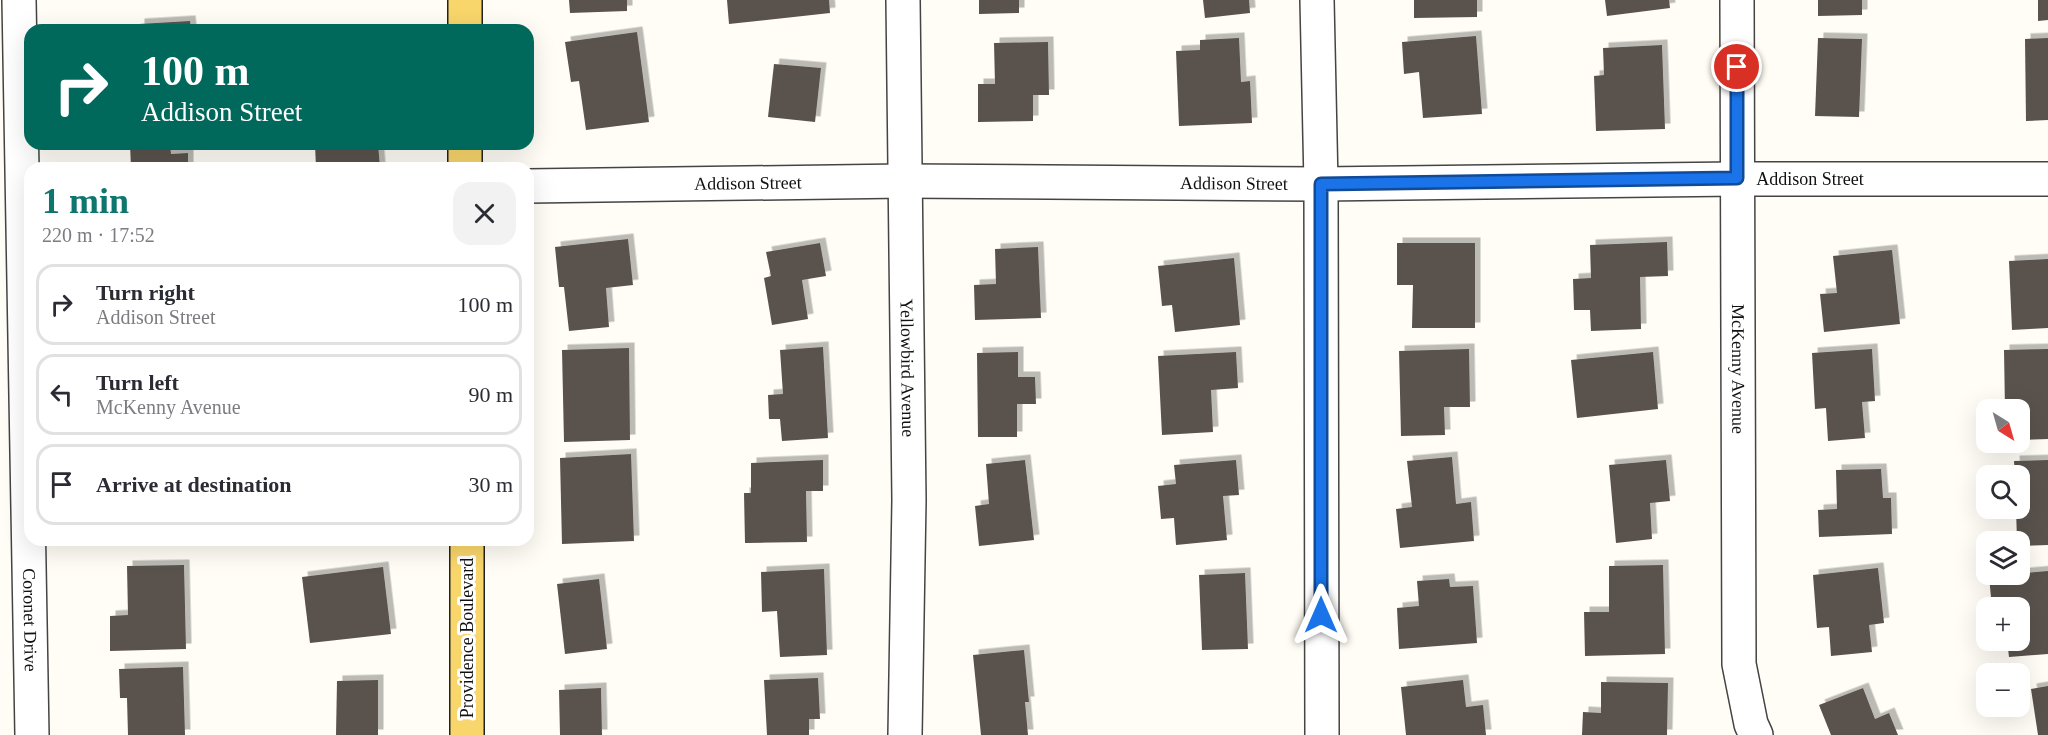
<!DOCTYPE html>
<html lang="en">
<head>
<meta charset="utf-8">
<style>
  :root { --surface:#fff; --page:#f2f2f3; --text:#2b2b33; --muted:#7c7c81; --line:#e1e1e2; --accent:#0f766e }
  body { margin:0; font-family:Georgia,serif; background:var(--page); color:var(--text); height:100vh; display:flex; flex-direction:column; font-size:22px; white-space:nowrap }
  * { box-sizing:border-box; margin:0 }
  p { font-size:20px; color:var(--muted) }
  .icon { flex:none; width:33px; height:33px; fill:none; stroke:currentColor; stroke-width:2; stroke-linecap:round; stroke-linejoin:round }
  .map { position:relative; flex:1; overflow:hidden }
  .details { position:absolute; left:24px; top:162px; width:510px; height:384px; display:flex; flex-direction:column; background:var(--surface); border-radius:18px; box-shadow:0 6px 24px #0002 }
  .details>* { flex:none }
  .hud { position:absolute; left:24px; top:24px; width:510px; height:126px; border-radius:18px; box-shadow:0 6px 24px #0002; background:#00695c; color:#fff; overflow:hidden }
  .needle { width:39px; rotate:143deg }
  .controls { position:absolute; left:1976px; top:399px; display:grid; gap:12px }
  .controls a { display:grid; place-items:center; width:54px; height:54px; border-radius:12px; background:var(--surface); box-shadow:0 6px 24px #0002; font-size:30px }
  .pin { position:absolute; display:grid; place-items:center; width:51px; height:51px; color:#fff; margin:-26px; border:3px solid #fff; border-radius:50%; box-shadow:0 2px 6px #0007 }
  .me { position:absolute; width:66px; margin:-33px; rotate:0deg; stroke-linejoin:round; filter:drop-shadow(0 0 4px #0008) }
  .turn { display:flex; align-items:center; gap:21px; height:126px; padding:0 18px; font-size:27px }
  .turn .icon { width:78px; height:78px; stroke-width:2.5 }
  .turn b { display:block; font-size:42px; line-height:51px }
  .round { display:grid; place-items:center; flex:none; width:63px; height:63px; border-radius:18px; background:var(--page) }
  .headline { display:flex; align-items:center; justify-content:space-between; height:102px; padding:0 18px }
  h1 { font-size:36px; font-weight:600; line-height:45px; color:var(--accent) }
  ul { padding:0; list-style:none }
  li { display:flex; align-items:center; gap:18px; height:81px; margin:0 12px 9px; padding:0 6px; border:3px solid var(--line); border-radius:18px }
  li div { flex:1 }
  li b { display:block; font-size:22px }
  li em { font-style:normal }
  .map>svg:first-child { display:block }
</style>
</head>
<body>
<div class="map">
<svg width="2048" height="735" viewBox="0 0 2048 735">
  <defs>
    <filter id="shadow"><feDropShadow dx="5.5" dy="-5.5" stdDeviation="0" flood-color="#0004"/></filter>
  </defs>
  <rect width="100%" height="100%" fill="#fffdf5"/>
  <g fill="#5a524d" filter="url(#shadow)">
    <polygon points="569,0 627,0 627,11 570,13"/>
    <polygon points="727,0 829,0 830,13 729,24"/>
    <polygon points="979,0 1019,0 1019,13 979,14"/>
    <polygon points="1203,0 1249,0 1250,13 1205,18"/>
    <polygon points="1414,0 1477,0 1477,17 1414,18"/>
    <polygon points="1605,0 1669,0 1670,8 1607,16"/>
    <polygon points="1818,0 1862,0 1862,15 1818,16"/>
    <polygon points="2038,0 2048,0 2048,20 2038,21"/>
    <polygon points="190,21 191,30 139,30 139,24"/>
    <polygon points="637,32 649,122 586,130 579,81 571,82 565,42"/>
    <polygon points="1476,36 1482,114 1423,118 1419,72 1404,74 1402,42"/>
    <polygon points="1239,38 1241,82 1250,81 1252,123 1179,126 1176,51 1200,50 1200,40"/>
    <polygon points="1818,38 1862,39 1859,117 1815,116"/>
    <polygon points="2048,38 2048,120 2026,121 2025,39"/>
    <polygon points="1048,42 1049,95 1033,95 1033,121 978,122 978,84 995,84 994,43"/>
    <polygon points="1662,45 1665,129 1596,131 1594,76 1604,75 1603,48"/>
    <polygon points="774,64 821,68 815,122 768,117"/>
    <polygon points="130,144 170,144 171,154 188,153 188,168 131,168"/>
    <polygon points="315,144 378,144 380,168 316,168"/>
    <polygon points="628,239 633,285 606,288 609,327 569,331 564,287 559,287 555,247"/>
    <polygon points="1667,242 1668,276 1640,277 1641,329 1591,331 1590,310 1574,310 1573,279 1591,278 1590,245"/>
    <polygon points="820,243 826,276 802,280 808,319 772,325 764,278 771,276 766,252"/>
    <polygon points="1397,243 1475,243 1475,328 1412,328 1413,285 1397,285"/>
    <polygon points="1038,247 1041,318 975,320 974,285 996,284 995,249"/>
    <polygon points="1892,250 1900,324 1824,332 1820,294 1837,293 1833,256"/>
    <polygon points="1234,258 1240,325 1175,332 1172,305 1162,306 1158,266"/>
    <polygon points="2048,259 2048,328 2012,330 2009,261"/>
    <polygon points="823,347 828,438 782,441 780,419 769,419 768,395 783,394 780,350"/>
    <polygon points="629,348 630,440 564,442 562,350"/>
    <polygon points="1469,349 1470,407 1444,407 1445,435 1401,436 1399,351"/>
    <polygon points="1872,349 1875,401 1862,402 1865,438 1828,441 1826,408 1815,409 1812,353"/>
    <polygon points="2048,349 2048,439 2019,440 2019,410 2005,410 2004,350"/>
    <polygon points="1018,352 1018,377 1035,377 1036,404 1017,404 1017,437 978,437 977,353"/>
    <polygon points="1236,352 1238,388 1211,390 1213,432 1162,435 1158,356"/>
    <polygon points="1653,352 1658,409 1577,418 1571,360"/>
    <polygon points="631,454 634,541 562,544 560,458"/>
    <polygon points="1452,457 1456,504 1471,502 1474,541 1400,548 1396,509 1412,507 1407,461"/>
    <polygon points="823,460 823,491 806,491 807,542 745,543 744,493 751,493 751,463"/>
    <polygon points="1025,460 1034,540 979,546 975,506 989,504 986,464"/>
    <polygon points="1236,460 1239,495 1223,496 1227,540 1176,545 1174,518 1161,519 1158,486 1176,484 1174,465"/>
    <polygon points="1666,460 1670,501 1650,503 1652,539 1616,543 1609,465"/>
    <polygon points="2048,460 2048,545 2019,546 2019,542 2017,542 2016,508 2019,508 2019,476 2015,476 2014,461"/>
    <polygon points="1881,469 1883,498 1891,498 1892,534 1819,537 1818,510 1837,509 1836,470"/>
    <polygon points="184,565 186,649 110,651 110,616 128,615 127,566"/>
    <polygon points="1663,565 1665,654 1585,656 1584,612 1609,612 1609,566"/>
    <polygon points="383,567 391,634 310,643 302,577"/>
    <polygon points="1878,568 1884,623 1869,625 1872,652 1831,656 1829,627 1817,628 1813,575"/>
    <polygon points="824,569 827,655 780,657 777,611 762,612 761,572"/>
    <polygon points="2048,571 2048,654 2009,657 2007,640 2019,640 2019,608 1992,608 1989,576"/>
    <polygon points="1245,573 1248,649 1202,650 1199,575"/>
    <polygon points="599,579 607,649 565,654 557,584"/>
    <polygon points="1449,579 1450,587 1473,586 1477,643 1399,649 1397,608 1419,606 1417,581"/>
    <polygon points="1024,650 1029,702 1025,702 1028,735 981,735 973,655"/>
    <polygon points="183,667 185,735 128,735 127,698 120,698 119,669"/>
    <polygon points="818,678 820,719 809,719 809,735 767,735 764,680"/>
    <polygon points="378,680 378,735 336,735 337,681"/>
    <polygon points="1463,680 1466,707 1483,705 1486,735 1406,735 1401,687"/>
    <polygon points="1601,682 1668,683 1667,735 1582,735 1583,712 1601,713"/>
    <polygon points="2048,686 2048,735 2038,735 2031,689"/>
    <polygon points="601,688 602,735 560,735 559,690"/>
    <polygon points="1863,688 1875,719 1889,713 1898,735 1831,735 1819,705"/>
  </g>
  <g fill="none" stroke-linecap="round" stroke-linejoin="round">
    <g stroke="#444" stroke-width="36">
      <g id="minor">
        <path id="s1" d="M 19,0 L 32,735"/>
        <path id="s2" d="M 903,0 L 909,500 L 905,735"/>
        <polyline points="1317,0 1321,184 1322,735"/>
        <path id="s3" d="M 1737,0 L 1739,664 L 1751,724 L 1756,735"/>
        <path id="s4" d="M 528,186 L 904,181 L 1321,184 L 1737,179 L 2048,179"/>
      </g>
    </g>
    <g stroke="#222" stroke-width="36">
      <g id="major">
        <polyline points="465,0 465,30"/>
        <polyline points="465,144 465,168"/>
        <polyline points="467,540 467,735"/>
      </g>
    </g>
    <use href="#minor" stroke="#fff" stroke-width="33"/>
    <use href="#major" stroke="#f9d66b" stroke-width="33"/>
  </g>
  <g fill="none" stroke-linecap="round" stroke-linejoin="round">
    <g stroke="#114b97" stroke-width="15">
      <polyline id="route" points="1321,615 1321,184 1737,178 1737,67"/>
    </g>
    <use href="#route" stroke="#1a73e8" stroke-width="10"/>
  </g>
  <g text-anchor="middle" stroke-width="6" stroke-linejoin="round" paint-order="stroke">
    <g font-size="18" fill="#111" stroke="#fff">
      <text dy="6" stroke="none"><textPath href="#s4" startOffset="1282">Addison Street</textPath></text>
      <text dy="6" stroke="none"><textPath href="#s4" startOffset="220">Addison Street</textPath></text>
      <text dy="6" stroke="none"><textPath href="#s4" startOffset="706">Addison Street</textPath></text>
      <text dy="6" stroke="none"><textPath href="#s2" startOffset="368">Yellowbird Avenue</textPath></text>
      <text dy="6" stroke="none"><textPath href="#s3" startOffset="369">McKenny Avenue</textPath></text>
      <text dy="6" stroke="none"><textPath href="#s1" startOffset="620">Coronet Drive</textPath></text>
      <text transform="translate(467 638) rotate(-90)" y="6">Providence Boulevard</text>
    </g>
  </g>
</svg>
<div class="controls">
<a><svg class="needle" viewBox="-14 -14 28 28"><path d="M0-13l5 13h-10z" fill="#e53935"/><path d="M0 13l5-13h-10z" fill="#7c7c81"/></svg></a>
<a><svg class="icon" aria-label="search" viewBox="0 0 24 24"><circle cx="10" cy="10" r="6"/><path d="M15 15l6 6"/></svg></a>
<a><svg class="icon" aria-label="layers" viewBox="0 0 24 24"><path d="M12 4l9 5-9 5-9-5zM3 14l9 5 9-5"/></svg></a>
<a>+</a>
<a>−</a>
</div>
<div class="pin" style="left:1737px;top:67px;background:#d93025"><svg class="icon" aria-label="arrive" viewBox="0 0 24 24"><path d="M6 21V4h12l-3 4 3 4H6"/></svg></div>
<svg class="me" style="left:1321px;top:615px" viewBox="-20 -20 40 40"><path d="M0-17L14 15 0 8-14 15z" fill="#1a73e8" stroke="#fff" stroke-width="4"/></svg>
<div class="hud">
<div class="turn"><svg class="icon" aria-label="right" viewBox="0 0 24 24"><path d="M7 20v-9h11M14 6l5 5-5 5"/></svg><div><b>100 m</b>Addison Street</div></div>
</div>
<section class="details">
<div class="headline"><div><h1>1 min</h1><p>220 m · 17:52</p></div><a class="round"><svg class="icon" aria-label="close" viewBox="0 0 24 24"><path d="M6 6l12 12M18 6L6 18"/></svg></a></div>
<ul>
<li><svg class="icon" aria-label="right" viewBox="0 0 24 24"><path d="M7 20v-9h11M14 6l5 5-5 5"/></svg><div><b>Turn right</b><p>Addison Street</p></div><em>100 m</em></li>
<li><svg class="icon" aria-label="left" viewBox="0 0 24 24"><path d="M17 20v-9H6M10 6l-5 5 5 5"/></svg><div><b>Turn left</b><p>McKenny Avenue</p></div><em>90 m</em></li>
<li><svg class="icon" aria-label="arrive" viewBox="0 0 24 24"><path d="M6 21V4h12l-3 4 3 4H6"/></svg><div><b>Arrive at destination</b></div><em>30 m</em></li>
</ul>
</section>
</div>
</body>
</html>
